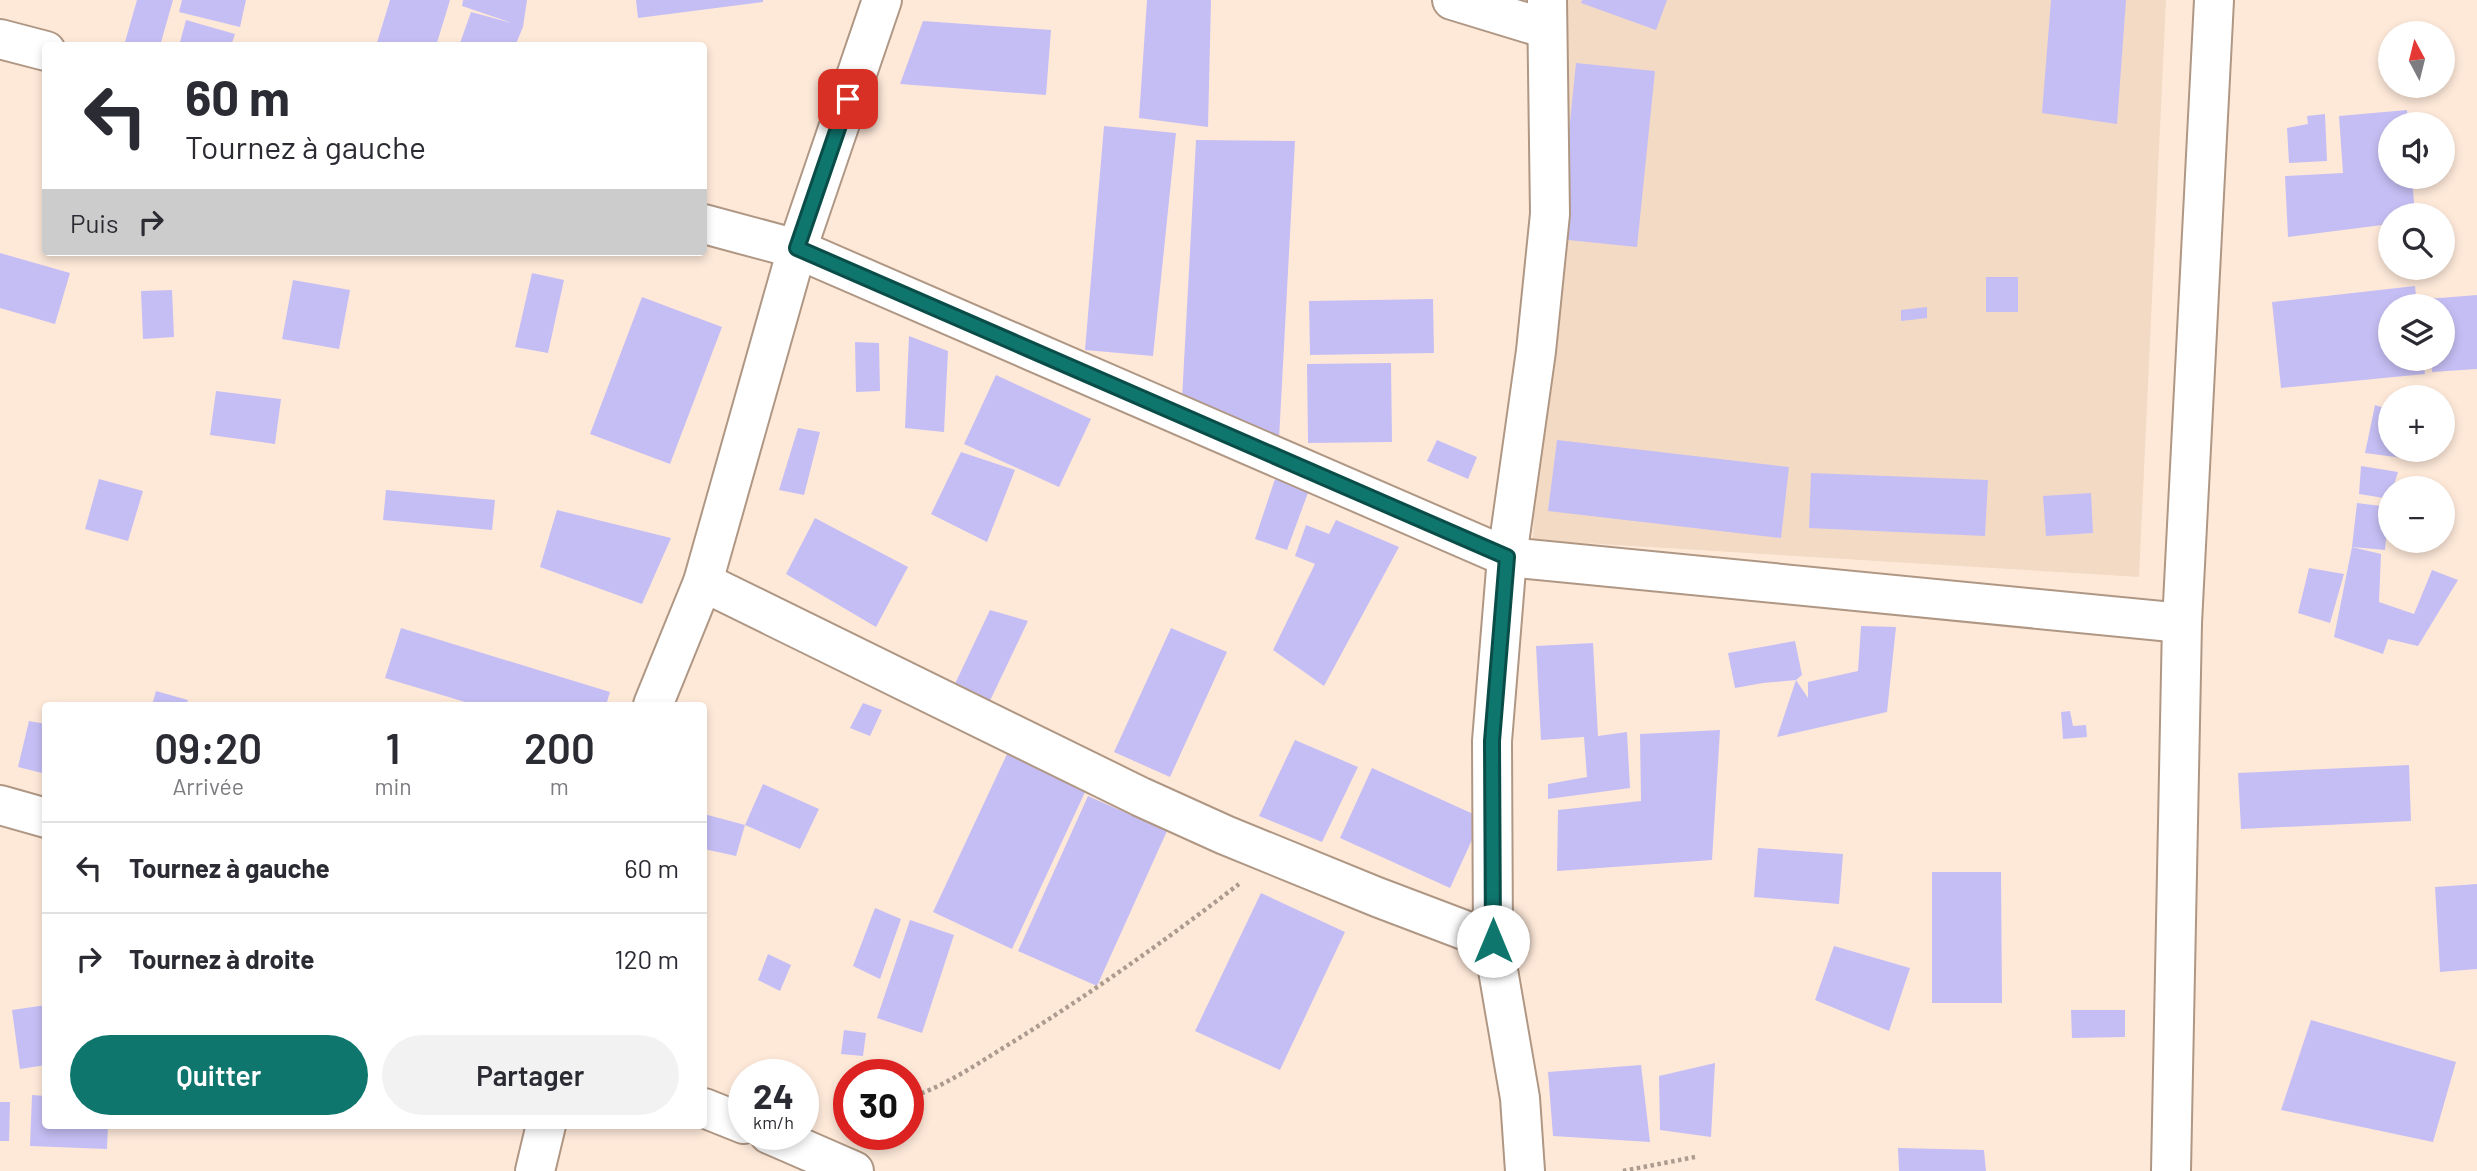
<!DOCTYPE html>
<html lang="fr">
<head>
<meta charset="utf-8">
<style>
  :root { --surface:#fff; --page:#f2f2f3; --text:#2b2b33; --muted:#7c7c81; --line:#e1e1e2; --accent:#0f766e }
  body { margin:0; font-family:Barlow,sans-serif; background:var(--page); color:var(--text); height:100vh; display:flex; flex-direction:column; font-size:26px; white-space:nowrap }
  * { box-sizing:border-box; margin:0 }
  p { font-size:23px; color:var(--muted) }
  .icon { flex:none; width:38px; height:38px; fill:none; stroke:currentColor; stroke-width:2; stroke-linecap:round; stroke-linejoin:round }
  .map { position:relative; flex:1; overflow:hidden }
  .panel { position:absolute; left:42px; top:702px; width:665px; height:427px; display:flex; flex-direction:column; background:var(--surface); border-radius:7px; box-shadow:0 4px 10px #0003 }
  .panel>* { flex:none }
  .guide { position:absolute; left:42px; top:42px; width:665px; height:214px; border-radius:7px; box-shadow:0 4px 10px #0003; background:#fff; color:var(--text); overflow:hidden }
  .needle { width:46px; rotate:353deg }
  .buttons { position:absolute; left:2378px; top:21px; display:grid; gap:14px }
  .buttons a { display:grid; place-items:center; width:77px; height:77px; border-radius:50%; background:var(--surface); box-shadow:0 4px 10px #0003; font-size:35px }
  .speed { position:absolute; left:728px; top:1059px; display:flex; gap:14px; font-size:35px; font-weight:700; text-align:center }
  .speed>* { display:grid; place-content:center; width:91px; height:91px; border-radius:50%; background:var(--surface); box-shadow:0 4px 10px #0003; line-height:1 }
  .speed small { font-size:18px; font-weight:400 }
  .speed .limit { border:10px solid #d22; background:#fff; color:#111 }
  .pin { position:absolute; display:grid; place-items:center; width:60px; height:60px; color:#fff; margin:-30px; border-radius:14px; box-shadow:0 4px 10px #0006 }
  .me { position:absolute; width:77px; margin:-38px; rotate:0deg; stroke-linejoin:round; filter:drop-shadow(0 0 5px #0008) }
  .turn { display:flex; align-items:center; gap:24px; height:147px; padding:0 28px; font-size:32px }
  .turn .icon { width:91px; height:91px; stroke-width:2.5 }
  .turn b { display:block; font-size:49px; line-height:60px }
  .then { display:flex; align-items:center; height:66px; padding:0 28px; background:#0003; gap:14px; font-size:26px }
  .eta { display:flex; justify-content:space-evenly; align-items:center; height:119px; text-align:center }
  .eta b { font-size:42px; font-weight:600; line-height:49px }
  .button { display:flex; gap:14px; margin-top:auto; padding:14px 28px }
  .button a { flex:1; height:80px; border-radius:42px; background:var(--accent); color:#fff; font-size:28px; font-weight:600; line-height:80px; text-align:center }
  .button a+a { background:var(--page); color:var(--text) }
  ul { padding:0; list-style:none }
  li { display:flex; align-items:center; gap:21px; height:91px; padding:0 28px; border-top:2px solid var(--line) }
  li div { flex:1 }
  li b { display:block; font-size:26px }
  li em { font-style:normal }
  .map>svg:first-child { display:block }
</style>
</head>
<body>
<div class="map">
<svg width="2477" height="1171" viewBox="0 0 2477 1171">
  <rect width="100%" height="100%" fill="#fee9d9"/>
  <polygon fill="#f3dac5" points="1548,0 2166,0 2139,577 1533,540"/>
  <g fill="#c5bef4">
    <polygon points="137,0 173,0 160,46 138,46 125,42"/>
    <polygon points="182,0 246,0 240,27 179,12"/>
    <polygon points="390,0 450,0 436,46 376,46"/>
    <polygon points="463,0 527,0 523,27 515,46 459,46 471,12 512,23 462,6"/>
    <polygon points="636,0 763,0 763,2 638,18"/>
    <polygon points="1147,0 1211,0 1208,127 1139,118"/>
    <polygon points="1582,0 1667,0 1656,30 1581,3"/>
    <polygon points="2051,0 2126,0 2117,124 2042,113"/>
    <polygon points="186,20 235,34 231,46 179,46"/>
    <polygon points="923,21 1051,30 1046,95 900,84"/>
    <polygon points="1576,63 1655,71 1637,247 1558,239"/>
    <polygon points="2407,110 2408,124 2390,124 2390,177 2412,177 2415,215 2390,215 2390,224 2288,237 2285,176 2343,173 2339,116"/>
    <polygon points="2325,114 2327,161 2289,163 2287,128 2308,124 2307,116"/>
    <polygon points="1104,126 1176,133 1153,356 1085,350"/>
    <polygon points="1196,140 1295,141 1279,439 1182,399"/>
    <polygon points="0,253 70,273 55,324 0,308"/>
    <polygon points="532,273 564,280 548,353 515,347"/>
    <rect x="1986" y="277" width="32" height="35"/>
    <polygon points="293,280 350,290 339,349 282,339"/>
    <polygon points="2415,286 2417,306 2390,306 2390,359 2423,359 2425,374 2281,388 2272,302"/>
    <polygon points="172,290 174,337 143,339 141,291"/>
    <polygon points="2477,295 2477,369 2432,372 2431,359 2443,359 2443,306 2427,306 2427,299"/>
    <polygon points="642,297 722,327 670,464 590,434"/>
    <polygon points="1433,299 1434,353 1310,355 1309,301"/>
    <polygon points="1927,307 1927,318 1901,321 1901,310"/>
    <polygon points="909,336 948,351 944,432 905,428"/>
    <polygon points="855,342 879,343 880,391 856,392"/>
    <polygon points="1391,363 1392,442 1308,443 1307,364"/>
    <polygon points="996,375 1091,419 1059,487 964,444"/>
    <polygon points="216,391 281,399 275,444 210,435"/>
    <polygon points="2375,405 2390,410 2390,450 2407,450 2403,458 2365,453"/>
    <polygon points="798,428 820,432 804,495 779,490"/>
    <polygon points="1437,440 1477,457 1468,479 1427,461"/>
    <polygon points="1557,440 1789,467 1781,538 1548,511"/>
    <polygon points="961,452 1015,470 987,542 931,514"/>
    <polygon points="2361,466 2398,472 2393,488 2390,488 2390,499 2359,494"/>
    <polygon points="1811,473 1988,480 1985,536 1809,528"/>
    <polygon points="99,479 143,491 128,541 85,529"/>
    <polygon points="1275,479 1309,490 1287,550 1255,539"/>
    <polygon points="386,490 495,500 492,530 383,520"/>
    <polygon points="2091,493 2093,533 2046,536 2043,496"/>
    <polygon points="2357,503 2389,507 2385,550 2352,547"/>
    <polygon points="557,510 671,538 642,604 540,567"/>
    <polygon points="815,518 908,567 876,627 786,574"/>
    <polygon points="1336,520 1399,547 1324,686 1273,650 1315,564 1295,556 1306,525 1329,534"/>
    <polygon points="2352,547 2381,554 2379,602 2414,614 2432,570 2458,580 2418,646 2388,639 2383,654 2334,637"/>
    <polygon points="2309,568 2344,574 2330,623 2298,613"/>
    <polygon points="990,610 1028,621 987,707 952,690"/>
    <polygon points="1861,626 1896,627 1887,712 1777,737 1796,680 1808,698 1808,682 1858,671"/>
    <polygon points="401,628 610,692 606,705 475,705 385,678"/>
    <polygon points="1171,628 1227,652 1170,777 1114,752"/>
    <polygon points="1795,641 1802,675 1796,680 1763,683 1735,688 1728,653"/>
    <polygon points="1593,643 1598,736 1627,732 1630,788 1548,799 1548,784 1587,777 1584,737 1541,740 1536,646"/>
    <polygon points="156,691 188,700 186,705 152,705"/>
    <polygon points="863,703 882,710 870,736 850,728"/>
    <polygon points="2070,711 2073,726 2086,725 2087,737 2063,739 2061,712"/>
    <polygon points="29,721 46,724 46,774 18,767"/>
    <polygon points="1720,730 1712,860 1557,871 1558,810 1641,801 1640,734"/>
    <polygon points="1295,740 1358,767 1322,842 1259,816"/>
    <polygon points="1007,754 1086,790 1012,949 933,912"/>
    <polygon points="2409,765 2411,821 2241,829 2238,773"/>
    <polygon points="1372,768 1482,818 1450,888 1340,838"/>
    <polygon points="763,784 819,809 800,849 745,825"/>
    <polygon points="1088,796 1167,831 1097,986 1018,951"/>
    <polygon points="704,814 745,825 736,856 704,849"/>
    <polygon points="1758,848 1843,854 1839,904 1754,897"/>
    <polygon points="1932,872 2001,872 2002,1003 1932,1003"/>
    <polygon points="2477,884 2477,969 2440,972 2435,887"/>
    <polygon points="1261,893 1345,932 1280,1070 1195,1031"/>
    <polygon points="875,908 901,919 880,979 853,966"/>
    <polygon points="910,920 954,935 922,1033 877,1018"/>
    <polygon points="1834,946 1910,968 1889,1031 1815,1000"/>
    <polygon points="768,954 791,965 780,991 758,980"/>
    <polygon points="46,1005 46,1065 20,1069 12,1010"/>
    <polygon points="2071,1010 2125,1010 2125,1037 2072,1038"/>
    <polygon points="2311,1020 2456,1062 2433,1142 2281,1110"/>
    <polygon points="844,1030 866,1033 863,1056 841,1054"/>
    <polygon points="1715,1063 1711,1137 1660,1130 1659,1076"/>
    <polygon points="1641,1065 1650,1142 1553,1136 1548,1072"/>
    <polygon points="32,1095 46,1096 46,1125 108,1125 107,1149 30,1146"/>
    <polygon points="0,1102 10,1102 9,1141 0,1141"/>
    <polygon points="1898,1148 1984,1150 1986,1171 1899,1171"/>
  </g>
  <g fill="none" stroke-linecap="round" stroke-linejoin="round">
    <g stroke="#af9784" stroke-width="42">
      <g id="street">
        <polyline points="1452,0 1547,29"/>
        <polyline points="0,39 46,51"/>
        <polyline points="704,224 797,249 1507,557 2182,623"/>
        <polyline points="703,582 1141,797 1225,835 1377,897 1493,941"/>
        <polyline points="653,705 703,582 797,249 882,0"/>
        <polyline points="0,805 46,818"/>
        <polyline points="704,1108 744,1124"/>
        <polyline points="769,1134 854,1171"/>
        <polyline points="535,1171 546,1125"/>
        <polyline points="1525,1171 1520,1098 1493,941 1492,741 1507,557 1536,351 1550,214 1547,0"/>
        <polyline points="2171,1171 2182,623 2214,0"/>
      </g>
    </g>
    <g stroke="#ac9b8e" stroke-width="4.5" stroke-dasharray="3.5 3.5" stroke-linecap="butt">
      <path d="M 908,1098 C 947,1086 981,1061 1016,1040 C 1093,992 1166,940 1239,884"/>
      <polyline points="1623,1171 1695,1157"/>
    </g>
    <use href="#street" stroke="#fff" stroke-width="38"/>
  </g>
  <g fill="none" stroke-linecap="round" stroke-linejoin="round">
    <g stroke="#0a4d48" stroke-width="18">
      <polyline id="route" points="848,99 797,248 1507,557 1492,741 1493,941"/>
    </g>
    <use href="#route" stroke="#0f766e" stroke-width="12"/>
  </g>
</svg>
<div class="buttons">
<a><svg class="needle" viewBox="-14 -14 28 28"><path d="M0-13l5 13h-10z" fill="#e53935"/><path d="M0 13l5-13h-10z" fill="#7c7c81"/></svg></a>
<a><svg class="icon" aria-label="sound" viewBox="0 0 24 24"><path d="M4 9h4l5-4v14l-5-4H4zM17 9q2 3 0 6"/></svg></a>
<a><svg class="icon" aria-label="search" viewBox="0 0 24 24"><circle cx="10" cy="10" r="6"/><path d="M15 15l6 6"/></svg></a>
<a><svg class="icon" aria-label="layers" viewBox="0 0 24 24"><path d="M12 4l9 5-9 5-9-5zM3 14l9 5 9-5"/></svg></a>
<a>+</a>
<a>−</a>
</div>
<div class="speed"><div>24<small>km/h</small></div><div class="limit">30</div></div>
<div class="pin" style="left:848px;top:99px;background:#d93025"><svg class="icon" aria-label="arrive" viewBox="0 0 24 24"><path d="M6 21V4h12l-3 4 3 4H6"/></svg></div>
<svg class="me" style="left:1493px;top:941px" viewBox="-20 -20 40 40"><circle r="19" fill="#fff"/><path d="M0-13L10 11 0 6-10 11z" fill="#0f766e"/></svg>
<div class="guide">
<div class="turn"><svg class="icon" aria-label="left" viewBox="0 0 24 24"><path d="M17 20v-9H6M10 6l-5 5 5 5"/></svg><div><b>60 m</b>Tournez à gauche</div></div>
<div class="then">Puis<svg class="icon" aria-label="right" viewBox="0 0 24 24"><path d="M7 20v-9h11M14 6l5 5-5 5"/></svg></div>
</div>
<section class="panel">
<div class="eta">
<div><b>09:20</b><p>Arrivée</p></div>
<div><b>1</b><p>min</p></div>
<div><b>200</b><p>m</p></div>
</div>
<ul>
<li><svg class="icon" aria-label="left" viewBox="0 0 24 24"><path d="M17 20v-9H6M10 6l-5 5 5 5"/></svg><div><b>Tournez à gauche</b></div><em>60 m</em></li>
<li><svg class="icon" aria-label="right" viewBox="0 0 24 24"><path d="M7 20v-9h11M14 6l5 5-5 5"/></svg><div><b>Tournez à droite</b></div><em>120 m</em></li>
</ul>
<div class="button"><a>Quitter</a><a>Partager</a></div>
</section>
</div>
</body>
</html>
